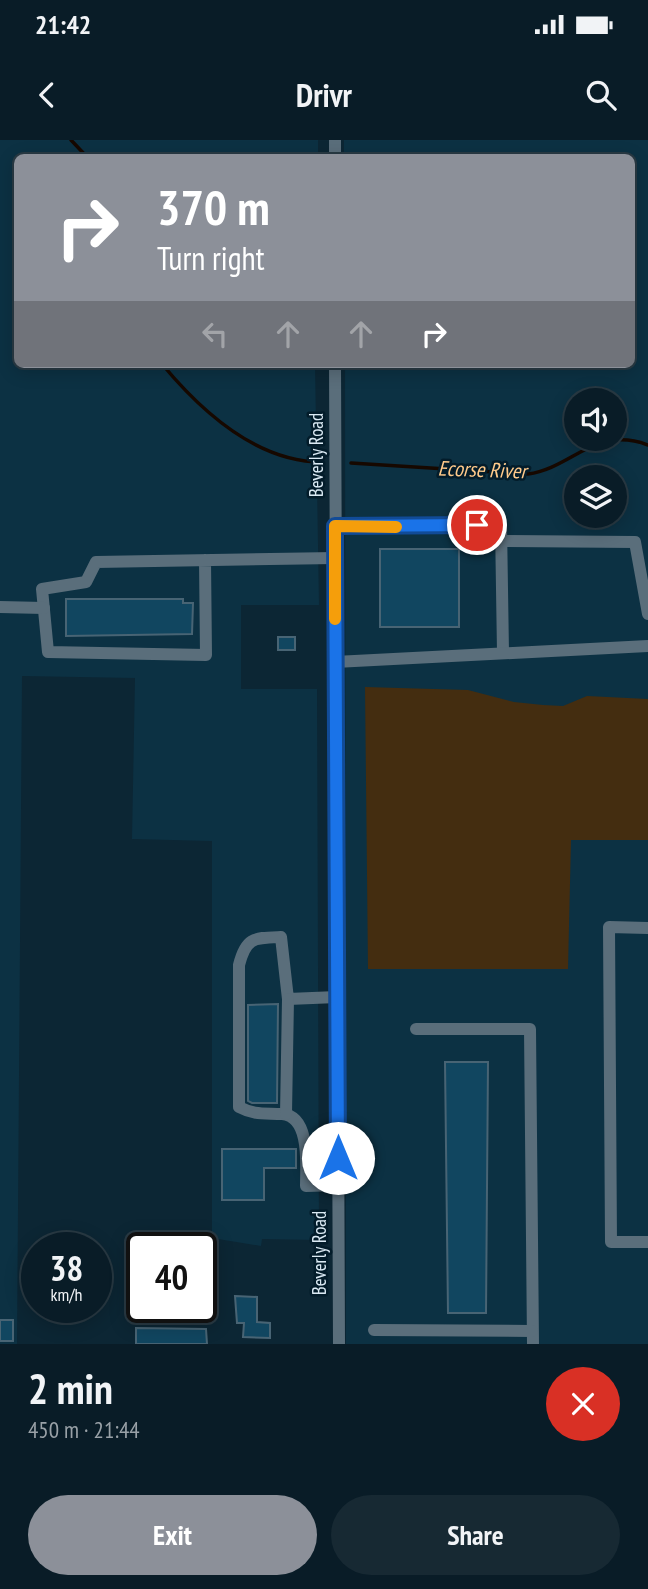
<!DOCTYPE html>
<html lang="en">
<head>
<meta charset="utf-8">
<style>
  :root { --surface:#091c27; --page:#172933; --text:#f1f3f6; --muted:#99a1a7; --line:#293a44; --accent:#8c9099 }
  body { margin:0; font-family:"PT Sans Narrow",sans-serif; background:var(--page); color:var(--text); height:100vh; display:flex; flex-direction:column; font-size:26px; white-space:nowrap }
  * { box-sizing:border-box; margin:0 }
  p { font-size:23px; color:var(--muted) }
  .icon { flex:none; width:38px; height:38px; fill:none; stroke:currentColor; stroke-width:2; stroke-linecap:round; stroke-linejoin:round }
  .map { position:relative; height:1204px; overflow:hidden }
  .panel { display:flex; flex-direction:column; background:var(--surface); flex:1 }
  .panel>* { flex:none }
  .top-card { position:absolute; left:14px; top:14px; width:621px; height:214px; border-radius:10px; box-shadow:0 4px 18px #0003,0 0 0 2px var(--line); background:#8c9099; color:#fff; overflow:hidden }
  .fabs { position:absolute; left:564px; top:248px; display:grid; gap:14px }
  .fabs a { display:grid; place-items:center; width:63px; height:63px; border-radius:50%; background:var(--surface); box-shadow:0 4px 18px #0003,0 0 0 2px var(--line); font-size:35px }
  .speed { position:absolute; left:21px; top:1092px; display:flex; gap:14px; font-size:35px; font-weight:700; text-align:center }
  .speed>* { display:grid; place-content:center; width:91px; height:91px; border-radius:50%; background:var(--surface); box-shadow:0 4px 18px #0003,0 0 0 2px var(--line); line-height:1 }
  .speed small { font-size:18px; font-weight:400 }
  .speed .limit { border:4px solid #111; border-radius:10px; background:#fff; color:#111 }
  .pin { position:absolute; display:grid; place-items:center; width:60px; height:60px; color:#fff; margin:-30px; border:4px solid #fff; border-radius:50%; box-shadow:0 2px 7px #0007 }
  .me { position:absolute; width:77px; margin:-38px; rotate:0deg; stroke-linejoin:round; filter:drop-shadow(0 0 5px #0008) }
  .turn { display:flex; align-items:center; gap:24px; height:147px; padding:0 28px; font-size:32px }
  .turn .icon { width:91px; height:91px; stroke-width:2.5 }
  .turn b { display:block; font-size:49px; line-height:60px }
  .lanes { display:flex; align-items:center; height:66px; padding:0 28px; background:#0003; justify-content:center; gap:35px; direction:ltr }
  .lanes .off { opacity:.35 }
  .round { display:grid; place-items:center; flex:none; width:74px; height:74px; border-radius:37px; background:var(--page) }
  .head { display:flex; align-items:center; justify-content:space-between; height:119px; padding:0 28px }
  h1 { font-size:42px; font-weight:700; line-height:52px }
  .button { display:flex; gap:14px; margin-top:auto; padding:14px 28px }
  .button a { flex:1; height:80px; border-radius:42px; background:var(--accent); color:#fff; font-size:28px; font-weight:700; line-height:80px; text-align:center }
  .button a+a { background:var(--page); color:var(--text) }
  .status { display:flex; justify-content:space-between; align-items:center; height:49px; padding:0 35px; background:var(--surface); direction:ltr }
  .status svg { height:19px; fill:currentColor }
  header { display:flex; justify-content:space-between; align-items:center; height:91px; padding:0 28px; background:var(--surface); font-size:32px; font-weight:700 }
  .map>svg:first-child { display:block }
</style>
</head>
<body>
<div class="status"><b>21:42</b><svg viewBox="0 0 49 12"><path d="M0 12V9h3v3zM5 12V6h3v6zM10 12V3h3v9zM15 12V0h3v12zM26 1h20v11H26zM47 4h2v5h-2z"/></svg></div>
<header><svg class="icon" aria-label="back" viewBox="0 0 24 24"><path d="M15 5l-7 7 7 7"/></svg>Drivr<svg class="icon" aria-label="search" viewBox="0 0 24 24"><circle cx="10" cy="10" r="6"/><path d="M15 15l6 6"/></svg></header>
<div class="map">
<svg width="648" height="1204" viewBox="0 0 648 1204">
  <rect width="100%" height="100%" fill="#0c2634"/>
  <g fill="#0c3143" fill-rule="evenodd">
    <polygon points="0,0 318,0 318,17 18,18 18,224 315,224 319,465 241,465 241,549 317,549 319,1100 262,1099 261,1106 212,1098 212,701 132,699 135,538 22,536 17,1204 0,1204"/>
    <path d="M 344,0 L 648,0 L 648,1204 L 346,1204 L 345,224 L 632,224 L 632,18 L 344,17 ZM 576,261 L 614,261 L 614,299 L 576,299 ZM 576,338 L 614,338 L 614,376 L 576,376 Z"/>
  </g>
  <polygon fill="#442d10" points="365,547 468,550 514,562 543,565 563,566 587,556 648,559 648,700 571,700 568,829 368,829"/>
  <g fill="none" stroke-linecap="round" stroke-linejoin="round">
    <g stroke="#160800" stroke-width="3.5">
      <polyline points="71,0 88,18"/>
      <path d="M 162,224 C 201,271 256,322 322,322"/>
      <path d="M 351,323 L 528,334 C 572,328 595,285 648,305"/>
    </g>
  </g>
  <g fill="#114660" stroke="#486474" stroke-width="2">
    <rect x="380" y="409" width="79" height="78"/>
    <polygon points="66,459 183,459 183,463 193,463 192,494 66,496"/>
    <rect x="278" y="497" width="17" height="13"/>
    <polygon points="278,864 277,963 252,963 248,961 248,865"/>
    <polygon points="445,922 488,922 486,1173 448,1173"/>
    <polygon points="222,1009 296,1009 296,1028 264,1028 264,1060 222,1060"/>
    <polygon points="235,1156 257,1157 257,1182 270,1183 270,1198 243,1197 244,1183 237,1183"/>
    <rect x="0" y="1180" width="13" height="21"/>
    <polygon points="136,1188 206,1189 207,1204 136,1204"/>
  </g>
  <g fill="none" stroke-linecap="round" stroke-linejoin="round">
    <g stroke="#5a6e7b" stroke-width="12">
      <polyline points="335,18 335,0"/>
      <polyline points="335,224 339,1204"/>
      <polyline points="335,386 501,385 503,513"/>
      <polyline points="502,401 635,402 648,474"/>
      <polyline points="205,420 206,515 48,512 42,449 86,442 96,422 335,418"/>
      <polyline points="0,467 44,468"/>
      <polyline points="335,522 648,506"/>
      <polyline points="648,788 609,787 611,1102 648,1102"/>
      <path d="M 337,857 L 288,859 L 281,797 C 254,798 246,797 239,825 L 239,967 C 254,975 264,973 282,974 C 311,976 306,1026 306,1046 L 338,1045"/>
      <polyline points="416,889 530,889 533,1204"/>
      <polyline points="286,974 288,859"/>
      <polyline points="374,1190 532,1191"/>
    </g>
  </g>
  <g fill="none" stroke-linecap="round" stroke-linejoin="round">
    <g stroke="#114b97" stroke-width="18">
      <polyline id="route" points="338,1018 335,386 477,385"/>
    </g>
    <use href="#route" stroke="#1a73e8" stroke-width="12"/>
    <polyline stroke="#f59e0b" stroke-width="12" points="335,479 335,386 396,387"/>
  </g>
  <g text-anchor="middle" stroke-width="5" stroke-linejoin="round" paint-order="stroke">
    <g font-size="19" fill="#dbeaf4" stroke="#031c2a">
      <text transform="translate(316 315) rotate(-90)" y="7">Beverly Road</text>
      <text transform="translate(319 1113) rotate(-90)" y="7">Beverly Road</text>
    </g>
    <g font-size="21" font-style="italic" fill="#ffca8b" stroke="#031c2a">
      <text transform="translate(482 330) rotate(2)" y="7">Ecorse River</text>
    </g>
  </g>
</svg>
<div class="fabs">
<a><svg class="icon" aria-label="sound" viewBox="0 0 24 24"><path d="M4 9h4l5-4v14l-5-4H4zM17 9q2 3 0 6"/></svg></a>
<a><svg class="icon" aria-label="layers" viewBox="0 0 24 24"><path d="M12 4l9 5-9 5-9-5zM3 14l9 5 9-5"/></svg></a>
</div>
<div class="speed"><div>38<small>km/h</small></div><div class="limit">40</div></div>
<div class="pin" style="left:477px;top:385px;background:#d93025"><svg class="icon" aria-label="arrive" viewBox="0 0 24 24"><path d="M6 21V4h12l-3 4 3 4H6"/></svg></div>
<svg class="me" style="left:338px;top:1018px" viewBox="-20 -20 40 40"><circle r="19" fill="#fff"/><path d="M0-13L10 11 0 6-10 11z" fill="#1a73e8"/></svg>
<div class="top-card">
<div class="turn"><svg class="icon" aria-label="right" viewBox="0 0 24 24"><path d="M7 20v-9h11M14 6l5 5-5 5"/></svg><div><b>370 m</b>Turn right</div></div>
<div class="lanes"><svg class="icon off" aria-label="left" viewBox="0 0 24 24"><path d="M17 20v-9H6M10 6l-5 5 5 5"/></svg><svg class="icon off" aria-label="ahead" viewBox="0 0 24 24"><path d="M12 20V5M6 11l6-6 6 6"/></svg><svg class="icon off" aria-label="ahead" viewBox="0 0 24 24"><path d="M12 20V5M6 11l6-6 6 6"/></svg><svg class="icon" aria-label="right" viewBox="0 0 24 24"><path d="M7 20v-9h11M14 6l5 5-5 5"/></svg></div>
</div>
</div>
<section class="panel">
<div class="head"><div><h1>2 min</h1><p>450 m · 21:44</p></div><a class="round" style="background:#d93025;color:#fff"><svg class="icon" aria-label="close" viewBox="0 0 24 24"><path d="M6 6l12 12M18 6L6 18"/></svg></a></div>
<div class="button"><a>Exit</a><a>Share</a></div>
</section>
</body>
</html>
